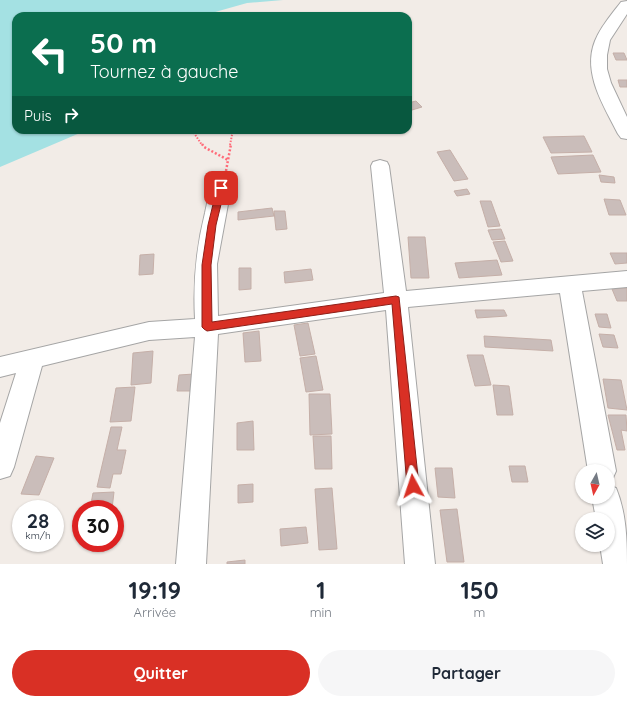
<!DOCTYPE html>
<html lang="fr">
<head>
<meta charset="utf-8">
<style>
  :root { --surface:#fff; --page:#f6f6f7; --text:#1f2937; --muted:#747a83; --accent:#d93025 }
  body { margin:0; font-family:Quicksand,sans-serif; background:var(--page); color:var(--text); height:100vh; display:flex; flex-direction:column; font-size:15px; white-space:nowrap }
  * { box-sizing:border-box; margin:0 }
  p { font-size:13px; color:var(--muted) }
  .icon { flex:none; width:22px; height:22px; fill:none; stroke:currentColor; stroke-width:2; stroke-linecap:round; stroke-linejoin:round }
  .map { position:relative; height:564px; overflow:hidden }
  .side { display:flex; flex-direction:column; background:var(--surface); flex:1 }
  .side>* { flex:none }
  .guide { position:absolute; left:12px; top:12px; width:400px; height:122px; border-radius:12px; box-shadow:0 1px 3px #0004; background:#0b6e4f; color:#fff; overflow:hidden }
  .needle { width:26px; rotate:188deg }
  .controls { position:absolute; left:575px; top:464px; display:grid; gap:8px }
  .controls a { display:grid; place-items:center; width:40px; height:40px; border-radius:50%; background:var(--surface); box-shadow:0 1px 3px #0004; font-size:20px }
  .speed { position:absolute; left:12px; top:500px; display:flex; gap:8px; font-size:20px; font-weight:700; text-align:center }
  .speed>* { display:grid; place-content:center; width:52px; height:52px; border-radius:50%; background:var(--surface); box-shadow:0 1px 3px #0004; line-height:1 }
  .speed small { font-size:10px; font-weight:400 }
  .speed .limit { border:6px solid #d22; background:#fff; color:#111 }
  .pin { position:absolute; display:grid; place-items:center; width:34px; height:34px; color:#fff; margin:-17px; border-radius:8px; box-shadow:0 2px 6px #0006 }
  .me { position:absolute; width:44px; margin:-22px; rotate:355deg; stroke-linejoin:round; filter:drop-shadow(0 0 3px #0008) }
  .turn { display:flex; align-items:center; gap:14px; height:84px; padding:0 12px; font-size:18px }
  .turn .icon { width:52px; height:52px; stroke-width:2.5 }
  .turn b { display:block; font-size:28px; line-height:34px }
  .then { display:flex; align-items:center; height:38px; padding:0 12px; background:#0003; gap:8px; font-size:15px }
  .eta { display:flex; justify-content:space-evenly; align-items:center; height:68px; text-align:center }
  .eta b { font-size:24px; font-weight:700; line-height:28px }
  .action { display:flex; gap:8px; margin-top:auto; padding:8px 12px }
  .action a { flex:1; height:46px; border-radius:24px; background:var(--accent); color:#fff; font-size:16px; font-weight:700; line-height:46px; text-align:center }
  .action a+a { background:var(--page); color:var(--text) }
  .map>svg:first-child { display:block }
</style>
</head>
<body>
<div class="map">
<svg width="627" height="564" viewBox="0 0 627 564">
  <rect width="100%" height="100%" fill="#f2ece7"/>
  <polygon fill="#a4e1e3" points="0,0 283,0 247,3 201,16 16,16 16,130 87,130 0,167"/>
  <g fill="#cabdba" stroke="#c5afa8">
    <polygon points="613,53 624,53 627,60 616,60"/>
    <polygon points="618,80 627,80 627,87 620,87"/>
    <polygon points="416,101 422,107 412,110 408,105 408,103"/>
    <polygon points="584,136 592,152 551,153 543,137"/>
    <polygon points="450,150 468,179 454,181 437,152"/>
    <polygon points="593,155 601,172 558,174 551,157"/>
    <polygon points="599,175 614,177 615,183 601,182"/>
    <polygon points="467,189 470,194 457,196 454,191"/>
    <polygon points="604,199 620,200 626,215 609,215"/>
    <polygon points="480,201 491,201 500,226 488,227"/>
    <polygon points="272,208 274,216 238,220 238,212"/>
    <polygon points="274,211 285,211 287,229 276,230"/>
    <polygon points="501,229 505,239 492,240 488,230"/>
    <polygon points="408,237 425,237 429,278 411,278"/>
    <polygon points="505,241 513,261 501,262 493,242"/>
    <polygon points="610,253 627,253 627,263 615,264"/>
    <polygon points="154,254 153,274 139,275 140,255"/>
    <polygon points="497,260 502,275 459,278 455,263"/>
    <polygon points="239,268 251,268 251,289 239,290"/>
    <polygon points="311,269 313,280 285,283 284,272"/>
    <polygon points="627,288 627,301 617,301 612,289"/>
    <polygon points="475,310 504,310 507,316 477,318"/>
    <polygon points="595,314 607,314 611,328 599,327"/>
    <polygon points="308,323 315,354 300,356 294,325"/>
    <polygon points="259,331 261,361 245,362 243,333"/>
    <polygon points="599,334 614,335 618,348 603,347"/>
    <polygon points="484,336 551,340 553,351 485,347"/>
    <polygon points="153,351 151,383 131,385 133,353"/>
    <polygon points="467,355 483,355 491,385 475,386"/>
    <polygon points="316,356 323,390 306,392 300,358"/>
    <polygon points="194,374 192,391 177,391 179,375"/>
    <polygon points="603,379 621,380 627,410 608,408"/>
    <polygon points="493,385 509,386 513,415 497,415"/>
    <polygon points="135,387 131,421 110,422 116,388"/>
    <polygon points="309,394 330,394 332,434 310,435"/>
    <polygon points="608,415 626,415 627,431 621,430 625,450 617,450"/>
    <polygon points="253,421 254,450 237,450 237,423"/>
    <polygon points="111,427 122,427 117,450 126,450 121,474 113,474 110,488 97,487"/>
    <polygon points="313,436 331,436 332,469 315,469"/>
    <polygon points="36,456 54,458 39,495 21,494"/>
    <polygon points="509,466 525,466 528,482 512,482"/>
    <polygon points="435,468 452,468 455,498 438,497"/>
    <polygon points="253,484 253,502 238,503 238,485"/>
    <polygon points="332,488 337,549 319,550 315,489"/>
    <polygon points="114,492 112,509 90,509 93,493"/>
    <polygon points="457,509 464,562 447,562 440,510"/>
    <polygon points="306,527 308,543 281,546 280,529"/>
    <polygon points="245,560 245,564 227,564 227,562"/>
  </g>
  <g fill="none" stroke-linecap="round" stroke-linejoin="round">
    <g stroke="#a5a5a5" stroke-width="2">
      <g id="minor">
        <path d="M 627,1 L 627,14 L 610,40 L 607,55 L 607,69 L 611,83 L 627,117 L 627,139 L 621,138 L 618,134 C 604,106 582,73 595,41 C 601,26 612,14 621,2 Z"/>
        <path d="M 380,160 L 387,162 L 389,166 L 406,291 L 627,271 L 627,287 L 582,291 L 616,471 L 612,480 L 608,481 L 608,471 L 588,471 L 560,293 L 408,307 L 435,564 L 405,564 L 386,310 L 218,334 L 206,564 L 176,564 L 195,337 L 149,340 L 42,366 L 14,467 L 10,476 L 0,479 L 0,423 L 16,373 L 0,377 L 0,357 L 149,322 L 195,319 C 193,282 196,249 205,213 C 207,203 209,192 214,184 L 221,182 L 228,184 L 231,188 L 217,264 L 218,316 L 384,293 L 371,166 L 373,162 Z"/>
        <path d="M 608,485 L 616,488 C 626,512 627,538 627,564 L 603,564 L 600,545 L 608,545 L 608,519 L 596,519 L 592,497 L 608,497 Z"/>
      </g>
    </g>
    <g stroke="#ff6b79" stroke-width="2" stroke-dasharray="1.5 1.5" stroke-linecap="butt">
      <polyline points="192,130 202,145"/>
      <polyline points="230,145 233,130"/>
    </g>
    <g stroke="#ff6b79" stroke-width="2.5" stroke-dasharray="2 2" stroke-linecap="butt">
      <polyline points="202,144 204,147 228,160"/>
      <polyline points="226,171 231,144"/>
    </g>
    <use href="#minor" fill="#fff" fill-rule="evenodd"/>
  </g>
  <polygon fill="#d93025" stroke="#8d1f18" points="221,185 225,188 216,225 211,265 212,322 396,296 399,297 419,486 417,490 413,492 409,490 407,486 392,304 207,331 204,329 202,327 202,265 208,225 217,188"/>
</svg>
<div class="controls">
<a><svg class="needle" viewBox="-14 -14 28 28"><path d="M0-13l5 13h-10z" fill="#e53935"/><path d="M0 13l5-13h-10z" fill="#747a83"/></svg></a>
<a><svg class="icon" aria-label="layers" viewBox="0 0 24 24"><path d="M12 4l9 5-9 5-9-5zM3 14l9 5 9-5"/></svg></a>
</div>
<div class="speed"><div>28<small>km/h</small></div><div class="limit">30</div></div>
<div class="pin" style="left:221px;top:188px;background:#d93025"><svg class="icon" aria-label="arrive" viewBox="0 0 24 24"><path d="M6 21V4h12l-3 4 3 4H6"/></svg></div>
<svg class="me" style="left:413px;top:486px" viewBox="-20 -20 40 40"><path d="M0-17L14 15 0 8-14 15z" fill="#d93025" stroke="#fff" stroke-width="4"/></svg>
<div class="guide">
<div class="turn"><svg class="icon" aria-label="left" viewBox="0 0 24 24"><path d="M17 20v-9H6M10 6l-5 5 5 5"/></svg><div><b>50 m</b>Tournez à gauche</div></div>
<div class="then">Puis<svg class="icon" aria-label="right" viewBox="0 0 24 24"><path d="M7 20v-9h11M14 6l5 5-5 5"/></svg></div>
</div>
</div>
<section class="side">
<div class="eta">
<div><b>19:19</b><p>Arrivée</p></div>
<div><b>1</b><p>min</p></div>
<div><b>150</b><p>m</p></div>
</div>
<div class="action"><a>Quitter</a><a>Partager</a></div>
</section>
</body>
</html>
